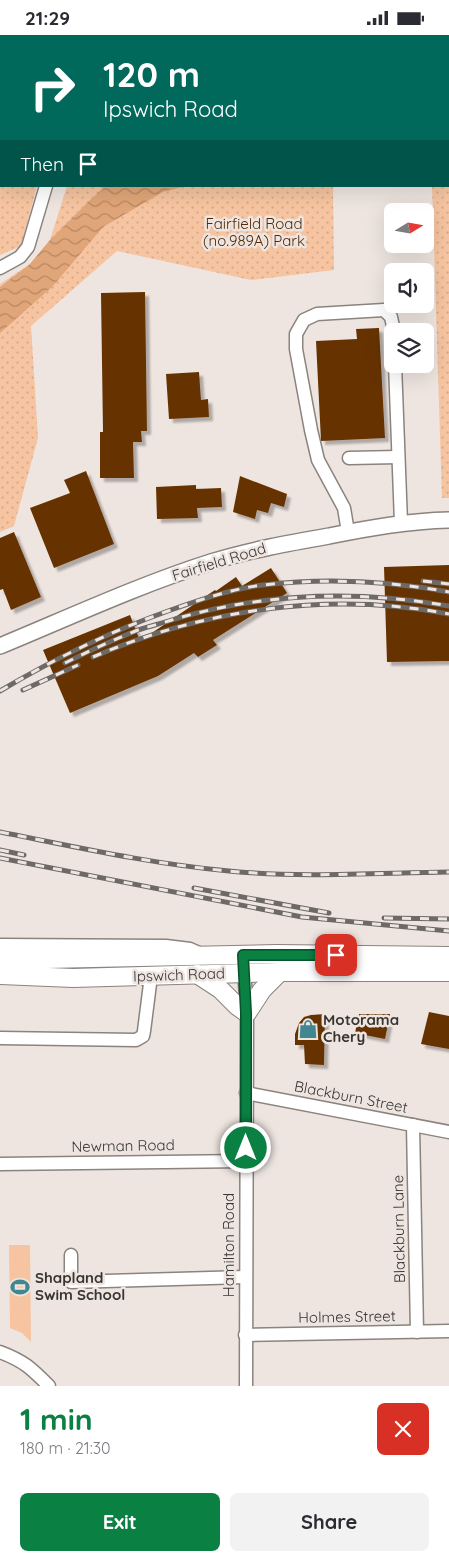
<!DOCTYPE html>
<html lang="en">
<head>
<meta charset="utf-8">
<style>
  :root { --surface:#fff; --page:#f2f2f3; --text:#2b2b33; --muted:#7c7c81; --accent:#0b8043 }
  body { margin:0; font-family:Quicksand,sans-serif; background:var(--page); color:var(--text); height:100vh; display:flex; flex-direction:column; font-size:19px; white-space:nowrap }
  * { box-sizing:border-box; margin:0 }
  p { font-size:16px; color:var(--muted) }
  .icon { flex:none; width:28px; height:28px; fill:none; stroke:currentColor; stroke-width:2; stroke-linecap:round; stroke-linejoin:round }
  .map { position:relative; height:1351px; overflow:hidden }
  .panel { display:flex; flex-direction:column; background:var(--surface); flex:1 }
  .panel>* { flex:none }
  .banner { position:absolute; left:0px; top:0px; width:450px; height:152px; box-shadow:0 5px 20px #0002; background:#00695c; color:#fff; overflow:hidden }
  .needle { width:32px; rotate:79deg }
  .buttons { position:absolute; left:384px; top:168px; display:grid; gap:10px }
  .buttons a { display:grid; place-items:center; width:50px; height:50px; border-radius:8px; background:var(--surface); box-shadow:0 5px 20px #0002; font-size:25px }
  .pin { position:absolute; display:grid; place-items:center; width:42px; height:42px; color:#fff; margin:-21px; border-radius:10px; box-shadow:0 2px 8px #0006 }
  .me { position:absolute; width:55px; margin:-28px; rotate:0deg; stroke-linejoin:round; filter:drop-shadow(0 0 4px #0008) }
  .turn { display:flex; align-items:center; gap:18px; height:105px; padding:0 20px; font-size:22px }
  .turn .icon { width:65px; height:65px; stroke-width:2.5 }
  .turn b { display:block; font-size:35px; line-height:42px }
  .then { display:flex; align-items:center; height:48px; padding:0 20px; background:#0003; gap:10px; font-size:19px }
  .round { display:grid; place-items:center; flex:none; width:52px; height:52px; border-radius:8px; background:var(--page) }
  .head { display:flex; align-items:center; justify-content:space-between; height:85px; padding:0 20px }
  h1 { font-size:30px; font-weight:700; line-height:38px; color:var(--accent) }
  .action { display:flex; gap:10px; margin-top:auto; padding:10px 20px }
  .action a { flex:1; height:58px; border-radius:8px; background:var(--accent); color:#fff; font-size:20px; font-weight:700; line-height:58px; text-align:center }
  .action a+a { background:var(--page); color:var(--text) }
  .status { display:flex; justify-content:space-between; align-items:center; height:35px; padding:0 25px; background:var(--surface); direction:ltr }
  .status svg { height:14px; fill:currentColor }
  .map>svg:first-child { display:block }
</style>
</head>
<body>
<div class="status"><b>21:29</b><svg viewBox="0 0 49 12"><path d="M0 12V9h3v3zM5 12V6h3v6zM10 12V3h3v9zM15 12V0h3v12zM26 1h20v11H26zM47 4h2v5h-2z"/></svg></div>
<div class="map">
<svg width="449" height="1351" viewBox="0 0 449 1351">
  <defs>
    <pattern id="grass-dots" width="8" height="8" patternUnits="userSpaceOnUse" patternTransform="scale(1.25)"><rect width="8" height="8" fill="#f6c4a0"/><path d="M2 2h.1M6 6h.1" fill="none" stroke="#d4a98a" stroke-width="1.8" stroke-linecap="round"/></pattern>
    <pattern id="water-waves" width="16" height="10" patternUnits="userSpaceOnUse" patternTransform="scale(1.25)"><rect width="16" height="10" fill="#e0a578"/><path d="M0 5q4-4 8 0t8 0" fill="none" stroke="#b78763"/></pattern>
    <filter id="shadow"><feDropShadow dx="4" dy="4" stdDeviation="1" flood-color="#0004"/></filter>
  </defs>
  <rect width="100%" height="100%" fill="#eee5e0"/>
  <g fill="url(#grass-dots)">
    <polygon points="449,68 449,463 442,463 432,151 449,151"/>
    <polygon points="0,141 1,141 1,151 37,151 21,211 0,220"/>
    <polygon points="67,151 333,151 334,235 251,245 117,216 31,291 38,403 14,491 0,497 0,249 30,229 50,205"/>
  </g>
  <polygon fill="#f6c4a0" points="9,1210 30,1210 31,1307 22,1298 10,1293"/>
  <polygon fill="url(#water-waves)" points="106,151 186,151 163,157 103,192 52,252 0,298 0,252 30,229 50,205 90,165"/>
  <g fill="#630" filter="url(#shadow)">
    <polygon points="145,257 147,396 141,396 142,407 133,407 134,443 100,443 100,397 103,397 101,258"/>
    <polygon points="379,293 385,403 321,406 316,306 357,304 356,294"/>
    <polygon points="199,337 201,365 208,364 209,382 169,384 166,339"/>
    <polygon points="86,436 114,509 54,533 30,473 70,458 64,445"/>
    <polygon points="240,441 287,459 284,472 271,468 268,478 257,475 255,484 233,477"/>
    <polygon points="196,450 196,454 221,453 222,472 197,473 198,483 157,484 156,452"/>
    <polygon points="14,497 41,562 11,575 3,554 0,555 0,503"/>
    <polygon points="449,530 449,626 387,627 384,532"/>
    <polygon points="271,533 287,558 213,605 217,610 198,622 194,618 158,641 70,678 43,615 130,580 140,606 215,555 216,556 236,542 242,551"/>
    <polygon points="429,977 449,981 449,1014 421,1009"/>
    <polygon points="325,979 324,1030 305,1029 304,1010 295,1010 295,999 299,988 304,982 311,980"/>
    <polygon points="359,979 390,979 385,1004 355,998"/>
  </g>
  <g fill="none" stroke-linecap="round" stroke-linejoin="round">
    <g stroke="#8a837e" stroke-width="15">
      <g id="minor">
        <polyline points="88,1 89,0"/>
        <polyline points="0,233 20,222 28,212 46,151"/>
        <polyline points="395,329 401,488"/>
        <polyline points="349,423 398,422"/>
        <polyline points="348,497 344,473 318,425 311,395 296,314 296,299 304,285 317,279 384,275 391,282 394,296"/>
        <polyline points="0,910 166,911 190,914 199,918"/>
        <polyline points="243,920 247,978 246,1351"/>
        <polyline points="0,1003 136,1005 143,1001 144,996 151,941"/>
        <polyline points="246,1058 449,1097"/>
        <polyline points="413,1090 417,1297"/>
        <polyline points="0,1129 246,1126"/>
        <polyline points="71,1220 71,1247 245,1242"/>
        <polyline points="245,1300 449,1296"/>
        <path d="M 0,1317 C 24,1326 31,1333 49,1351"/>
      </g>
    </g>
    <g stroke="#8a837e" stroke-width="18">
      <path id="major" d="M 0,611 C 70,582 139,550 211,527 C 250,515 289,508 329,501 C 369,493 408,486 449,485"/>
    </g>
    <g stroke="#8a837e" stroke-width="20">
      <g id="highway">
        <polyline points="0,925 277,919 449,921"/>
        <polyline points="197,939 220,954 237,971 247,978 262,955 280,937"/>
        <polyline points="0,940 73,943 280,937 449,937"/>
      </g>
    </g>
    <use href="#minor" stroke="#fff" stroke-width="12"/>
    <use href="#major" stroke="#fff" stroke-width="15"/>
    <use href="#highway" stroke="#fff" stroke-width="18"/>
    <g stroke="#6d6966" stroke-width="5">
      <g id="rail">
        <polyline points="423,546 449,549"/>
        <path d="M 93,622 C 205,574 329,556 449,579"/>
        <path d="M 65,628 C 89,616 113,605 138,595 C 150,591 163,588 175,584 C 264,558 358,555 449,571"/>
        <polyline points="23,655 78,630"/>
        <path d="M 0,656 C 54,624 109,597 168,576 C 199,565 231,554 263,550 C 324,543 389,546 449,557"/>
        <path d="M 0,797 C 76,812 152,829 229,836 C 301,843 376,838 449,837"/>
        <polyline points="0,815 24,820"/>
        <polyline points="0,823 302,882 449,896"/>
        <polyline points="194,853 329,878"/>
        <polyline points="384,883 449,884"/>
      </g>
    </g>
    <use href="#rail" stroke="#eee5e0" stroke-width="3" stroke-dasharray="9" stroke-linecap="butt"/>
  </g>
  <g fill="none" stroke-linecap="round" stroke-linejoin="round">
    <g stroke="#07532c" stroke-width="12">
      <polyline id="route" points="246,1113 246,978 243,920 336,920"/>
    </g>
    <use href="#route" stroke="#0b8043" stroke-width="9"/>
  </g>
  <defs>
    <g id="shop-bare" transform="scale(1.5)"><path d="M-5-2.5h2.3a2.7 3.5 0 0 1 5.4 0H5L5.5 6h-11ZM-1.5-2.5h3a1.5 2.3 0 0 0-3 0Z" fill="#418791" stroke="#eee5e0" stroke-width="2.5" paint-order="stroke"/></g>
    <g id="stadium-bare" transform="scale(1.5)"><path d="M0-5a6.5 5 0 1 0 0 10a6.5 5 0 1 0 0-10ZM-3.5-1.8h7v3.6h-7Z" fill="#418791" stroke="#eee5e0" stroke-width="2.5" paint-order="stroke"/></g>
  </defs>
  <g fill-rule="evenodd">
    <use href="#shop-bare" x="308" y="994"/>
    <use href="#stadium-bare" x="20" y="1252"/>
  </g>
  <g text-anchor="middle" stroke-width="5" stroke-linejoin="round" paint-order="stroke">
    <g font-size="15" fill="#512a06" stroke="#eee5e0">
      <text x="254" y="194">Fairfield Road<tspan x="254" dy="17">(no.989A) Park</tspan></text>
    </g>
    <g font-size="15" fill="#383533" stroke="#eee5e0">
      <text transform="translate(219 527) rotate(-17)" y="5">Fairfield Road</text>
      <text transform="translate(179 940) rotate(-2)" y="5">Ipswich Road</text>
      <text transform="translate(351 1062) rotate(11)" y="5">Blackburn Street</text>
      <text transform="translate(123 1111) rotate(-1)" y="5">Newman Road</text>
      <text transform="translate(399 1194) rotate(-91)" y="5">Blackburn Lane</text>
      <text transform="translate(229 1210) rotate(-90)" y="5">Hamilton Road</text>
      <text transform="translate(347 1282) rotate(-1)" y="5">Holmes Street</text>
    </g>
    <g font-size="15" font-weight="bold" fill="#383533" stroke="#eee5e0" text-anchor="start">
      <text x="323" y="990">Motorama<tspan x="323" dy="17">Chery</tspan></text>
      <text x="35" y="1248">Shapland<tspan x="35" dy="17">Swim School</tspan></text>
    </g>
  </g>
</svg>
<div class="buttons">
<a><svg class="needle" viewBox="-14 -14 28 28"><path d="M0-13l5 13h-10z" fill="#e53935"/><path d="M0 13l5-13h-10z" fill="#7c7c81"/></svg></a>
<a><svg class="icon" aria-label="sound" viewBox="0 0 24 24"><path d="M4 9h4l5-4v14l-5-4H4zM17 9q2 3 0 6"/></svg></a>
<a><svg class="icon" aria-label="layers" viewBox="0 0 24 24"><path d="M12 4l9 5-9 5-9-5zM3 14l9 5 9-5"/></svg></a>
</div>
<div class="pin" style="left:336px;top:920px;background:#d93025"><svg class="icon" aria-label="arrive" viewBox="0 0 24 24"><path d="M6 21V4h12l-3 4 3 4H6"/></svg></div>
<svg class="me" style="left:246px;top:1113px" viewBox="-20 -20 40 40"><circle r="17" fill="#0b8043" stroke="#fff" stroke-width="3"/><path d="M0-11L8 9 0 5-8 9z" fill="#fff"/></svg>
<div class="banner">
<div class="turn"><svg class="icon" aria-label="right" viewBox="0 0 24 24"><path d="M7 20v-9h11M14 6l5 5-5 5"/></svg><div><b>120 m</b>Ipswich Road</div></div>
<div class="then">Then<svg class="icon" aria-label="arrive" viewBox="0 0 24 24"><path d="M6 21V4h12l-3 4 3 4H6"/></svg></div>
</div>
</div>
<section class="panel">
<div class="head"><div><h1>1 min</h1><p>180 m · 21:30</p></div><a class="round" style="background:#d93025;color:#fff"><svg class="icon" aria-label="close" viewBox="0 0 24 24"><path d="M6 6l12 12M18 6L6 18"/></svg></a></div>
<div class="action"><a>Exit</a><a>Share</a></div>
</section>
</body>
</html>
